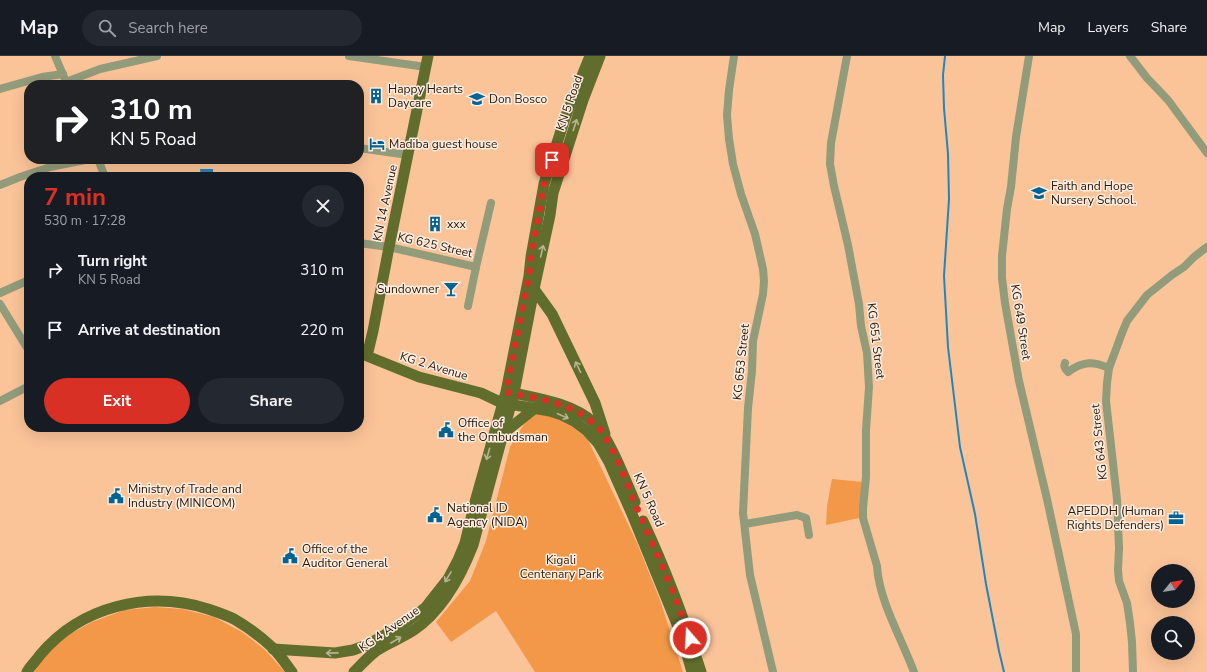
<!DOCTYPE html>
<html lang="en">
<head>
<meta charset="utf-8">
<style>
  :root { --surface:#171b24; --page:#242831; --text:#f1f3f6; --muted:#9ea1a6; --line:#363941; --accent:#d93025 }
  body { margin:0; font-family:"Nunito Sans",sans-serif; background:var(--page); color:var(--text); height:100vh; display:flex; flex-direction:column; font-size:15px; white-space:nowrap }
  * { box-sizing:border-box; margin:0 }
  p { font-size:13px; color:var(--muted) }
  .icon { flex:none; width:22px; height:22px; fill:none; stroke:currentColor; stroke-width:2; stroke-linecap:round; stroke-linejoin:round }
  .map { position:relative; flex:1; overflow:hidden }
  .sheet { position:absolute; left:24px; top:116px; width:340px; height:260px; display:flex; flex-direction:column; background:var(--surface); border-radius:16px; box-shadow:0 4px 16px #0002 }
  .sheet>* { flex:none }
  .hud { position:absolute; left:24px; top:24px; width:340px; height:84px; border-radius:16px; box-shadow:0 4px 16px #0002; background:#202124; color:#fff; overflow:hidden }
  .needle { width:26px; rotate:60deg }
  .buttons { position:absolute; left:1151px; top:508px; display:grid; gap:8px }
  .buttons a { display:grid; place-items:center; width:44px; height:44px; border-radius:50%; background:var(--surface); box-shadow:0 4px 16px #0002; font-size:20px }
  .pin { position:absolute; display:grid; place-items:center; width:34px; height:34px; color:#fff; margin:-17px; border-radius:8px; box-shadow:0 2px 6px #0006 }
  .me { position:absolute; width:44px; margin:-22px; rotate:341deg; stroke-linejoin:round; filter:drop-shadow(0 0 3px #0008) }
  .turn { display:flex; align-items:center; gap:14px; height:84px; padding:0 20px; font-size:18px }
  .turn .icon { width:52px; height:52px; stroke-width:2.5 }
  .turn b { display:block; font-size:28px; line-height:34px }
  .round { display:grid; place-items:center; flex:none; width:42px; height:42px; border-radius:21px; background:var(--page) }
  .headline { display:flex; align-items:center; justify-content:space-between; height:68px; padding:0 20px }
  h1 { font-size:24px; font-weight:700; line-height:30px; color:var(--accent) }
  .button { display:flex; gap:8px; margin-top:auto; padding:8px 20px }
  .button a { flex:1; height:46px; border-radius:24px; background:var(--accent); color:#fff; font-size:16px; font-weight:700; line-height:46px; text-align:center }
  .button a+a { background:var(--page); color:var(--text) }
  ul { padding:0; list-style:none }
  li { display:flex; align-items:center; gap:12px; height:60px; padding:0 20px }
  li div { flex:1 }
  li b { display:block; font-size:15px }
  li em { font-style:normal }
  header { display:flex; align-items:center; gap:24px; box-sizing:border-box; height:56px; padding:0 20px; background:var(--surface); border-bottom:1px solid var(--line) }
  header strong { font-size:19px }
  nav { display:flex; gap:22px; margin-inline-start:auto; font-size:14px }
  .search { width:280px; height:36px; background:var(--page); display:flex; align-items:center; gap:10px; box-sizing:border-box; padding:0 14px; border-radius:22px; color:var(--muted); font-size:15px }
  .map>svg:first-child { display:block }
</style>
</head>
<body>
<header>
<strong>Map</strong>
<div class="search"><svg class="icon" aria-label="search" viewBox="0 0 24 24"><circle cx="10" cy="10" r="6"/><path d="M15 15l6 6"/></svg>Search here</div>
<nav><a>Map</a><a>Layers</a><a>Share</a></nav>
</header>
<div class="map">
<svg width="1207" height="616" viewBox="0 0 1207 616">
  <rect width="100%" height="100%" fill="#fbc398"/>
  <g fill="#f29848">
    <polygon points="536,357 552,360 569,367 588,384 637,487 660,544 683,616 535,616 496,555 451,586 436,566 470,525 486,485 510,391 524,368"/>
    <polygon points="832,423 863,426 864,461 826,469 827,450"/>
    <polygon points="155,551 182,553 214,561 242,576 264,593 285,616 34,616 42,604 63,582 92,566 125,554"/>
  </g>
  <polygon fill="#2186be" points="200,113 213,113 213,121 201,121"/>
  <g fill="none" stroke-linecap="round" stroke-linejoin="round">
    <polyline stroke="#2186be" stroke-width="2" points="945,0 943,19 944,52 948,98 949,143 944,220 948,291 960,391 975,458 986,528 999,595 1004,616"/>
    <g stroke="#929b7a" stroke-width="8">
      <polyline points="55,0 64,21"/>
      <polyline points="349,0 426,11"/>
      <polyline points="734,0 729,34 727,59 729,83 733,108 741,138 755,178 763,213 764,225 763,238 753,285 752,315 748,352 743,457 750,519 773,616"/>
      <path d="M 847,0 L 831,87 L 830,108 L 834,130 L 848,189 L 859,248 L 861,270 L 867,297 L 869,331 L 866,374 L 866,421 L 863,452 L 863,462 L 877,510 C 879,545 902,583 914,616"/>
      <polyline points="1029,0 1016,81 1011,131 1007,153 1002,200 1002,222 1005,247 1019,325 1047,443 1076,578 1076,616"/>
      <polyline points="1130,0 1147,22 1168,44 1207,97"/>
      <polyline points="66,26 100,13 157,0"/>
      <polyline points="0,33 42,21 63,18"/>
      <polyline points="359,92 408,99"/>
      <polyline points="98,103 105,121"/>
      <polyline points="0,129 20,121 50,111 90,103"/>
      <polyline points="359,187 389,191 476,211"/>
      <polyline points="0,237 29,224"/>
      <polyline points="0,248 29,295"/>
      <polyline points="468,250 476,211 491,147"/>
      <polyline points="359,297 367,300"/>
      <path d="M 1065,307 C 1063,311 1066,314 1068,316 C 1083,305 1093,305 1109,312"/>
      <polyline points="0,345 29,330"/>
      <polyline points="745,468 797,459 806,462 809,479"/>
      <polyline points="1133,616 1132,586 1130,567 1127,547 1119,525 1118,514 1119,492 1117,443 1106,345 1107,327 1109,312 1122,277 1127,265 1147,239 1172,219 1184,211 1194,201 1207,191"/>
    </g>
    <g stroke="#606d2c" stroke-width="11">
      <polyline points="428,0 389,191 373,275 367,300 419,321 481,337 502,347 550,355 562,359 574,365 587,375 598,387 609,406 632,458 681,578 692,616"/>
      <polyline points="534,233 552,258 595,347 605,378"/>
      <path d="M 509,336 C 536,342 573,347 594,367 C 611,384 625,424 635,446"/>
      <polyline points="505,376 534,353"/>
      <path d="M 643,465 C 666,514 685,565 701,616"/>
      <polyline points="273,593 335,597 353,594 367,589 404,568 426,551 448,523 458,504 465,487 475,446 506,336 529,220 531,201 544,128 565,62 590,0"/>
      <path d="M 27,616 C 30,610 36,605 40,599 C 81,550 148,534 208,553 C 217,556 226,559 234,563 C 248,571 261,581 273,592 C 280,599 286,608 292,616"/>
      <path d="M 354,616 C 361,609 368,601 376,595 C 388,587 402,582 414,574 C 443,554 461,520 473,489 L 514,337 L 534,233 L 550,159 L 553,137 L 583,44 L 600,0"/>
    </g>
  </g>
  <defs><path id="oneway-shaft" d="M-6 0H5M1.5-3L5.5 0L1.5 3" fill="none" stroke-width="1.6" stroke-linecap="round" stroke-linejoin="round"/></defs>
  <g stroke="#b6b491">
    <use href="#oneway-shaft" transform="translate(575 69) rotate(-72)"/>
    <use href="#oneway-shaft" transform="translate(542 195) rotate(-77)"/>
    <use href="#oneway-shaft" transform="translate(578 311) rotate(-116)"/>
    <use href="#oneway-shaft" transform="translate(563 360) rotate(23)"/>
    <use href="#oneway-shaft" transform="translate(488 398) rotate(106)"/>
    <use href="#oneway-shaft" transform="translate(448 521) rotate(121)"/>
    <use href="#oneway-shaft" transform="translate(396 584) rotate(-30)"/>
    <use href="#oneway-shaft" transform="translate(332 597) rotate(179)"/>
  </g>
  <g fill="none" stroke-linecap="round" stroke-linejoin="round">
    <path stroke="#d93025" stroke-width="7" stroke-dasharray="0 12.6" d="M 552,104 L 544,128 L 531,201 L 529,220 L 506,336 C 535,342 570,346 594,367 C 611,382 627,427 636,450 C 655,493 675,537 690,582"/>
  </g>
  <defs>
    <g id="building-bare" transform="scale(1.2)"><path d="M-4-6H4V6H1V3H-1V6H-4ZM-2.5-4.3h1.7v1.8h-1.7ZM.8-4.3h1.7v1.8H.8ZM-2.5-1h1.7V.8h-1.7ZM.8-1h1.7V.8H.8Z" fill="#016393" stroke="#fceee3" stroke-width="2.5" paint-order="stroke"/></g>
    <g id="school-bare" transform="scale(1.2)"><path d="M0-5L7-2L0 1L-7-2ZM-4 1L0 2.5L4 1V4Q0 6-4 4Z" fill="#016393" stroke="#fceee3" stroke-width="2.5" paint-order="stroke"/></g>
    <g id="hotel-bare" transform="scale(1.2)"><path d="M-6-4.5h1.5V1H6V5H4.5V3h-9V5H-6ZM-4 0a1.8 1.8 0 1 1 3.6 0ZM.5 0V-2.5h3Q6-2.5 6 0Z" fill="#016393" stroke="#fceee3" stroke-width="2.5" paint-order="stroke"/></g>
    <g id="bar-bare" transform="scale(1.2)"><path d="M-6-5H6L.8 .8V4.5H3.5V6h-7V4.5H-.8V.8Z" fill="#016393" stroke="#fceee3" stroke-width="2.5" paint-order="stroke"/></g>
    <g id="civic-bare" transform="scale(1.2)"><path d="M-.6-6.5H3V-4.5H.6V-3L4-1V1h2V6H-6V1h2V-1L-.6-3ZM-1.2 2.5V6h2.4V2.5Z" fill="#016393" stroke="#fceee3" stroke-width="2.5" paint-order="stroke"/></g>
    <g id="office-bare" transform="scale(1.2)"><path d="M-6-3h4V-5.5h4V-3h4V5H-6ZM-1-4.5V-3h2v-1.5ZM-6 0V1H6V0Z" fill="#016393" stroke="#fceee3" stroke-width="2.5" paint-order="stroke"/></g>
  </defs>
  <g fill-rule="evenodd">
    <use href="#building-bare" x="376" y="40"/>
    <use href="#school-bare" x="477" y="43"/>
    <use href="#hotel-bare" x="377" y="88"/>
    <use href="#school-bare" x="1039" y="137"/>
    <use href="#building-bare" x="435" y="168"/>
    <use href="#bar-bare" x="451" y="233"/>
    <use href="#civic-bare" x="446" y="374"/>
    <use href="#civic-bare" x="116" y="440"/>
    <use href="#civic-bare" x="435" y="459"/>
    <use href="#office-bare" x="1176" y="462"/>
    <use href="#civic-bare" x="290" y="500"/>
  </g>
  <g text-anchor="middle" stroke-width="3" stroke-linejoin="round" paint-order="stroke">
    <g font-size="12" fill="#2e1500" stroke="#fceee3" text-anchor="start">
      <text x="388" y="37">Happy Hearts<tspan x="388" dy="14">Daycare</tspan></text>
      <text x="489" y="47">Don Bosco</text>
      <text x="389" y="92">Madiba guest house</text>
      <text x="1051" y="134">Faith and Hope<tspan x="1051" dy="14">Nursery School.</tspan></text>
      <text x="447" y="172">xxx</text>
      <text x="439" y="237" text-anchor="end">Sundowner</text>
      <text x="458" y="371">Office of<tspan x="458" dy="14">the Ombudsman</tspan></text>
      <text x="128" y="437">Ministry of Trade and<tspan x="128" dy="14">Industry (MINICOM)</tspan></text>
      <text x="447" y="456">National ID<tspan x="447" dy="14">Agency (NIDA)</tspan></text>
      <text x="1164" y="459" text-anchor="end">APEDDH (Human<tspan x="1164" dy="14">Rights Defenders)</tspan></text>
      <text x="302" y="497">Office of the<tspan x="302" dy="14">Auditor General</tspan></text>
    </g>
    <g font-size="12" fill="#2e1500" stroke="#fceee3">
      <text transform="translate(569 47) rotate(-71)" y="4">KN 5 Road</text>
      <text transform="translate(385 147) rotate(-78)" y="4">KN 14 Avenue</text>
      <text transform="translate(435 189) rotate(13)" y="4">KG 625 Street</text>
      <text transform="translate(1021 266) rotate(81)" y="4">KG 649 Street</text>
      <text transform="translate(876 285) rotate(83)" y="4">KG 651 Street</text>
      <text transform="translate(741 306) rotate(-84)" y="4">KG 653 Street</text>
      <text transform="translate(434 310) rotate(17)" y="4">KG 2 Avenue</text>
      <text transform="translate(1099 386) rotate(-96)" y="4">KG 643 Street</text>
      <text transform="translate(649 444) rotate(66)" y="4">KN 5 Road</text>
      <text transform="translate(389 573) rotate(-35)" y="4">KG 4 Avenue</text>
    </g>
    <g font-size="12" fill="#472200" stroke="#fceee3">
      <text x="561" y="508">Kigali<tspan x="561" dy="14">Centenary Park</tspan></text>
    </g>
  </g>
</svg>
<div class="buttons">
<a><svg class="needle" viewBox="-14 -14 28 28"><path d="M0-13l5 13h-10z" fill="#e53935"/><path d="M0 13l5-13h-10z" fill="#9ea1a6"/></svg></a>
<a><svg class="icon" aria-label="search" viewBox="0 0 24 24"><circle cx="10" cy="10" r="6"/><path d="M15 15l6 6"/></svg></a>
</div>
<div class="pin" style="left:552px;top:104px;background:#d93025"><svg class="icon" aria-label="arrive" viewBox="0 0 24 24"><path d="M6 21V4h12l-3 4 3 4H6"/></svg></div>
<svg class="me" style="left:690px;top:582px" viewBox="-20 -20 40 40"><circle r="17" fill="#d93025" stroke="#fff" stroke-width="3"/><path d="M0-11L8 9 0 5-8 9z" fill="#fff"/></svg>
<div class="hud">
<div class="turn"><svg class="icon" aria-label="right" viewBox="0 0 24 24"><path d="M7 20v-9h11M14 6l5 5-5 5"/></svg><div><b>310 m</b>KN 5 Road</div></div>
</div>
<section class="sheet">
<div class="headline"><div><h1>7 min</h1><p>530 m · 17:28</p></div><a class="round"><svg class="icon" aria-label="close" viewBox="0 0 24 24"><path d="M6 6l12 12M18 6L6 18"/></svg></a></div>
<ul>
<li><svg class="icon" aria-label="right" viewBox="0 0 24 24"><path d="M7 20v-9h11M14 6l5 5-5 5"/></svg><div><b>Turn right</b><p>KN 5 Road</p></div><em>310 m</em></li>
<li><svg class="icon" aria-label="arrive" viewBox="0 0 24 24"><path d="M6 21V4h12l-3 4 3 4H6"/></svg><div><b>Arrive at destination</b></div><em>220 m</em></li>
</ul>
<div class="button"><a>Exit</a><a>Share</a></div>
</section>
</div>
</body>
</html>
